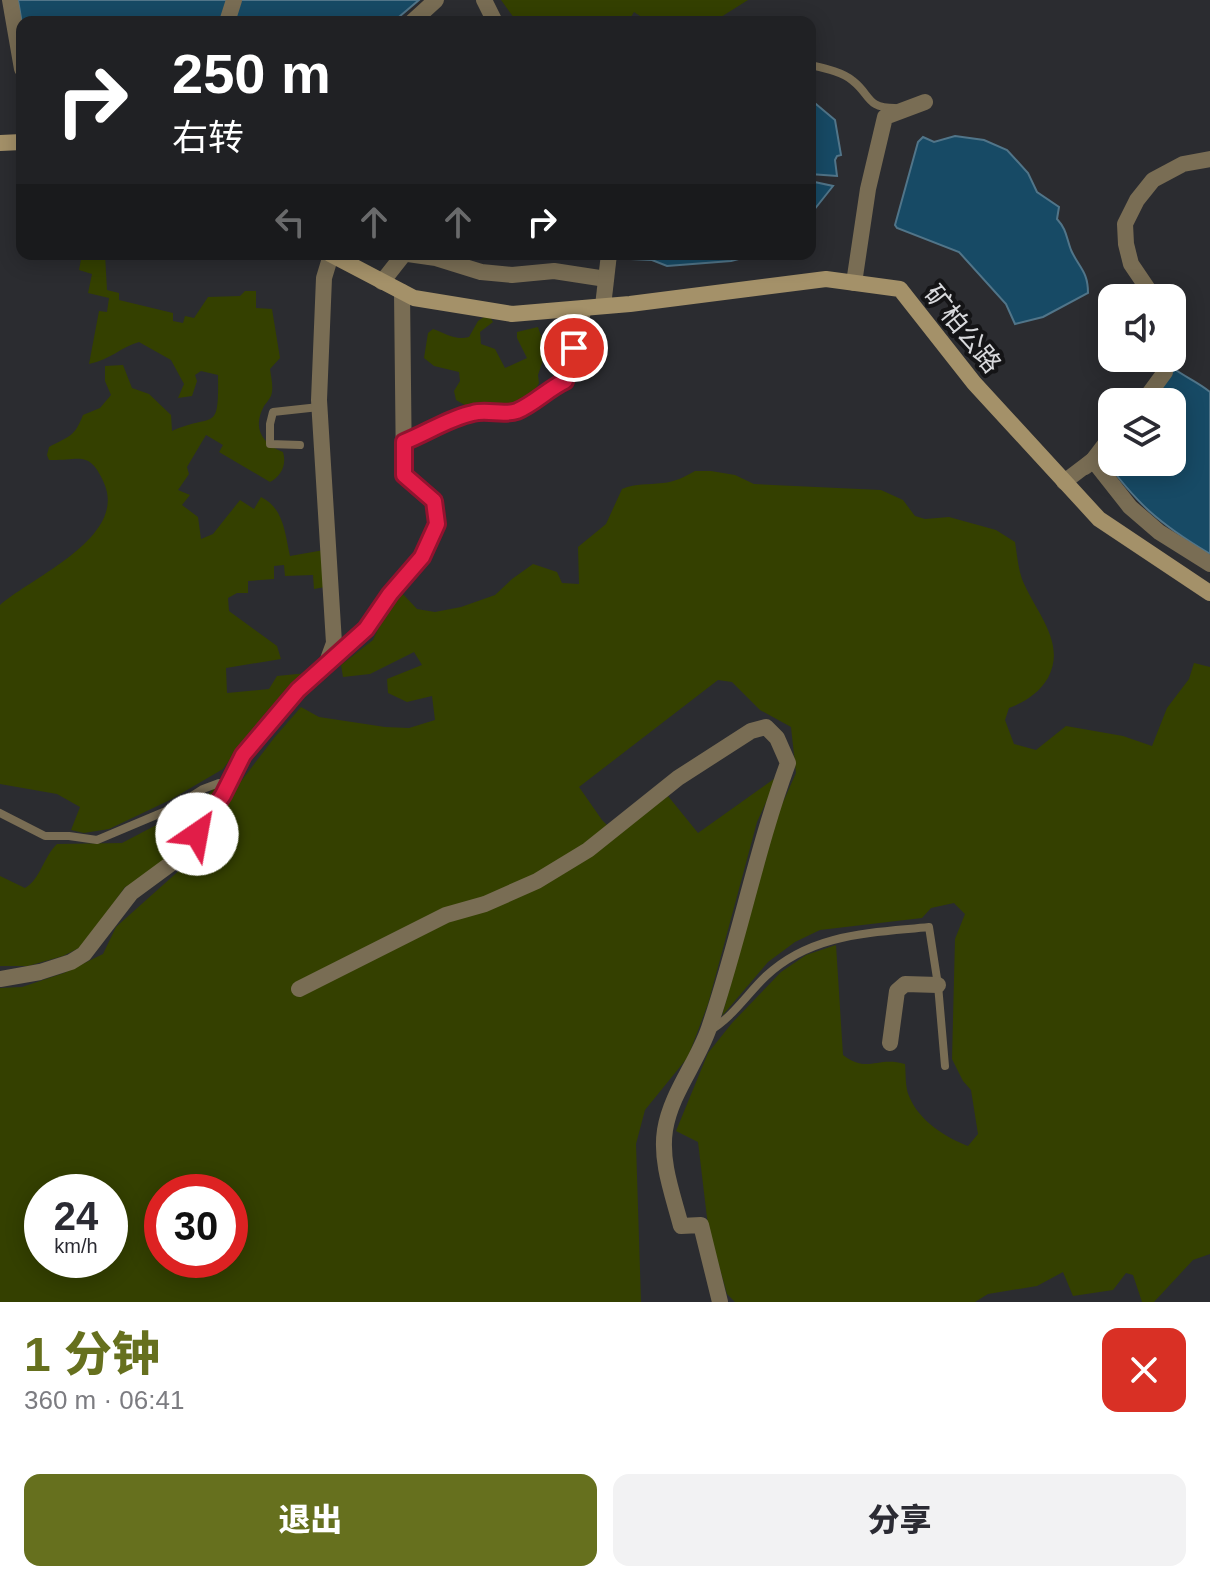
<!DOCTYPE html>
<html lang="zh">
<head>
<meta charset="utf-8">
<style>
  :root { --surface:#fff; --page:#f2f2f3; --text:#2b2b33; --muted:#7c7c81; --accent:#66701e }
  body { margin:0; font-family:Helvetica,"Noto Sans SC",sans-serif; background:var(--page); color:var(--text); height:100vh; display:flex; flex-direction:column; font-size:30px; white-space:nowrap }
  * { box-sizing:border-box; margin:0 }
  p { font-size:26px; color:var(--muted) }
  .icon { flex:none; width:44px; height:44px; fill:none; stroke:currentColor; stroke-width:2; stroke-linecap:round; stroke-linejoin:round }
  .map { position:relative; height:1302px; overflow:hidden }
  .details { display:flex; flex-direction:column; background:var(--surface); flex:1 }
  .details>* { flex:none }
  .hud { position:absolute; left:16px; top:16px; width:800px; height:244px; border-radius:16px; box-shadow:0 4px 20px #0003; background:#202124; color:#fff; overflow:hidden }
  .controls { position:absolute; left:1098px; top:284px; display:grid; gap:16px }
  .controls a { display:grid; place-items:center; width:88px; height:88px; border-radius:16px; background:var(--surface); box-shadow:0 4px 20px #0003; font-size:40px }
  .speed { position:absolute; left:24px; top:1174px; display:flex; gap:16px; font-size:40px; font-weight:700; text-align:center }
  .speed>* { display:grid; place-content:center; width:104px; height:104px; border-radius:50%; background:var(--surface); box-shadow:0 4px 20px #0003; line-height:1 }
  .speed small { font-size:20px; font-weight:400 }
  .speed .limit { border:12px solid #d22; background:#fff; color:#111 }
  .pin { position:absolute; display:grid; place-items:center; width:68px; height:68px; color:#fff; margin:-34px; border:4px solid #fff; border-radius:50%; box-shadow:0 2px 8px #0007 }
  .me { position:absolute; width:88px; margin:-44px; rotate:33deg; stroke-linejoin:round; filter:drop-shadow(0 0 6px #0008) }
  .turn { display:flex; align-items:center; gap:28px; height:168px; padding:0 24px; font-size:36px }
  .turn .icon { width:104px; height:104px; stroke-width:2.5 }
  .turn b { display:block; font-size:56px; line-height:68px }
  .lanes { display:flex; align-items:center; height:76px; padding:0 24px; background:#0003; justify-content:center; gap:40px; direction:ltr }
  .lanes .off { opacity:.35 }
  .round { display:grid; place-items:center; flex:none; width:84px; height:84px; border-radius:16px; background:var(--page) }
  .head { display:flex; align-items:center; justify-content:space-between; height:136px; padding:0 24px }
  h1 { font-size:48px; font-weight:800; line-height:60px; color:var(--accent) }
  .primary-button { display:flex; gap:16px; margin-top:auto; padding:16px 24px }
  .primary-button a { flex:1; height:92px; border-radius:16px; background:var(--accent); color:#fff; font-size:32px; font-weight:800; line-height:92px; text-align:center }
  .primary-button a+a { background:var(--page); color:var(--text) }
  .map>svg:first-child { display:block }
</style>
</head>
<body>
<div class="map">
<svg width="1210" height="1302" viewBox="0 0 1210 1302">
  <rect width="100%" height="100%" fill="#2b2c30"/>
  <g fill="#344000" fill-rule="evenodd">
    <polygon points="501,0 748,0 721,17 700,22 649,22 634,12 628,22 517,22"/>
    <path d="M 82,254 L 105,254 L 107,290 L 119,293 L 119,300 L 173,313 L 173,321 L 183,323 L 185,316 L 194,318 L 208,297 L 240,296 L 245,291 L 256,291 L 256,308 L 272,309 L 280,358 L 270,369 C 271,377 274,388 271,396 C 269,400 266,403 264,406 C 252,428 262,444 283,452 C 287,465 281,476 270,482 L 219,452 L 223,445 L 206,435 L 187,467 L 189,474 L 178,490 L 190,495 L 182,505 L 198,517 L 201,539 L 213,534 L 240,500 L 254,509 L 261,497 C 284,508 285,534 290,556 L 324,550 L 325,587 L 314,589 L 313,575 L 285,576 L 284,565 L 274,566 L 274,579 L 248,581 L 248,593 L 237,593 L 228,598 L 229,611 L 277,646 L 281,659 L 226,668 L 227,693 L 269,689 L 277,676 L 307,673 L 236,751 L 223,769 L 170,800 L 109,829 L 84,833 L 71,830 L 80,807 L 57,794 L 0,784 L 0,605 C 32,577 128,537 104,483 C 89,449 80,461 49,460 L 47,455 L 49,447 C 69,436 74,438 83,415 L 100,408 L 111,395 L 105,381 L 105,366 L 123,365 L 132,388 L 149,394 L 171,415 L 172,431 C 214,412 219,435 218,375 L 201,371 L 195,375 L 197,381 L 192,396 L 178,398 L 184,384 L 171,360 L 139,342 C 121,347 110,360 89,364 L 99,311 L 107,312 L 109,298 L 88,293 L 92,274 L 79,270 Z"/>
    <path d="M 484,317 L 490,317 L 493,322 L 480,332 L 481,344 L 495,349 L 505,368 L 527,358 L 517,338 L 517,332 L 538,327 L 545,348 L 544,357 L 538,375 L 539,383 L 528,404 L 468,407 L 456,400 L 454,391 L 460,381 L 459,372 L 434,366 L 424,358 L 428,333 L 433,329 C 445,333 455,341 469,337 L 478,321 Z"/>
    <path d="M 695,471 L 711,471 L 735,475 L 754,484 L 881,490 L 903,500 L 915,516 L 925,519 L 949,517 L 996,530 L 1015,542 C 1017,554 1018,568 1022,579 C 1035,612 1067,642 1048,678 C 1039,693 1025,702 1009,708 L 1005,720 L 1014,744 L 1036,750 L 1066,726 L 1123,736 L 1152,746 L 1167,708 L 1189,679 L 1194,663 L 1210,667 L 1210,1254 L 1193,1260 L 1154,1302 L 1142,1302 L 1133,1275 L 1126,1273 L 1113,1290 L 1073,1296 L 1063,1272 L 1037,1286 L 988,1294 L 975,1302 L 735,1302 L 727,1294 L 708,1226 L 698,1142 L 676,1131 L 708,1053 L 732,1023 L 781,972 L 806,955 L 836,945 L 843,1055 C 868,1074 876,1056 905,1064 C 906,1074 905,1087 909,1096 C 919,1121 945,1137 968,1146 L 978,1134 L 971,1090 L 963,1081 L 952,1059 L 955,939 L 965,914 L 954,903 L 931,908 L 922,918 L 820,930 L 795,942 L 768,962 L 722,1016 L 775,820 L 796,773 L 791,727 L 760,710 L 732,682 L 718,680 L 579,787 L 602,820 L 616,834 L 668,796 L 698,833 L 778,776 L 757,822 L 708,1004 L 688,1057 L 645,1110 L 636,1144 L 641,1302 L 0,1302 L 0,988 L 22,987 L 64,973 L 103,954 L 116,927 L 192,859 L 229,797 L 274,738 L 301,707 L 319,717 L 385,727 L 409,728 L 435,720 L 432,696 L 407,702 L 388,693 L 387,679 L 422,665 L 414,652 L 370,674 L 343,677 L 341,665 L 373,640 L 386,611 L 401,592 L 417,609 L 435,612 L 461,607 L 495,595 L 512,579 L 533,564 L 557,572 L 562,583 L 579,584 L 578,547 L 606,524 L 622,489 C 637,483 647,485 663,483 C 675,482 684,477 695,471 ZM 42,1192 L 110,1192 L 110,1260 L 42,1260 ZM 162,1192 L 230,1192 L 230,1260 L 162,1260 Z"/>
    <path d="M 220,788 L 179,847 L 138,881 L 125,887 L 83,946 L 63,956 L 28,966 L 0,966 L 0,876 L 25,888 C 40,880 44,856 57,844 L 122,843 L 202,801 L 213,789 Z"/>
  </g>
  <g fill="#174a65" stroke="#517589" stroke-width="2">
    <polygon points="18,0 229,0 222,22 22,24"/>
    <polygon points="239,0 419,0 393,22 231,22"/>
    <polygon points="810,99 835,120 841,155 837,156 835,160 837,176 810,174"/>
    <path d="M 955,136 L 984,140 L 1007,150 L 1028,173 L 1037,192 L 1059,207 L 1057,219 C 1067,230 1066,237 1071,250 C 1079,268 1088,271 1088,293 L 1043,317 L 1015,324 L 1006,304 L 959,252 L 897,228 L 895,225 L 918,142 L 923,137 L 934,142 Z"/>
    <polygon points="810,181 833,186 810,215"/>
    <polygon points="612,254 758,254 731,261 667,266 652,260 611,258"/>
    <path d="M 1173,368 C 1185,377 1198,382 1210,392 L 1210,554 C 1158,523 1137,504 1101,455 L 1112,443 L 1112,462 L 1172,462 L 1172,402 L 1153,402 Z"/>
  </g>
  <g fill="none" stroke-linecap="round" stroke-linejoin="round">
    <g stroke="#796d54" stroke-width="8">
      <path d="M 810,65 C 823,68 843,72 853,81 C 871,95 866,108 895,108"/>
      <polyline points="300,445 270,444 270,424 273,412 319,407"/>
      <polyline points="0,813 45,836 69,836 97,840 173,808 203,789 219,783 227,785"/>
      <path d="M 709,1031 C 732,1018 747,994 766,976 C 812,933 871,933 929,927 L 938,985 L 945,1066"/>
    </g>
    <g stroke="#796d54" stroke-width="16">
      <polyline points="10,0 22,69"/>
      <polyline points="484,0 495,22"/>
      <polyline points="227,22 234,0"/>
      <polyline points="412,22 436,0"/>
      <polyline points="408,254 436,258 481,272 512,275 554,271 606,279"/>
      <polyline points="382,282 404,254"/>
      <polyline points="854,283 868,189 885,117 925,102"/>
      <polyline points="1154,298 1131,264 1126,244 1125,224 1137,200 1153,180 1183,164 1210,159"/>
      <polyline points="603,306 609,254"/>
      <polyline points="1143,402 1165,372 1166,358"/>
      <path d="M 404,442 C 427,433 449,418 473,413 C 487,409 504,416 517,411 C 534,404 548,390 565,381 L 584,308"/>
      <polyline points="1085,467 1093,460 1112,435"/>
      <polyline points="1064,482 1093,460 1130,507 1159,532 1210,564"/>
      <polyline points="327,662 334,643 319,400 324,278 331,255"/>
      <polyline points="0,979 40,972 71,962 84,954 131,893 184,854 223,795 243,755 298,690 366,629 390,594 422,557 437,524 434,501 404,475 402,292"/>
      <path d="M 299,989 L 446,915 L 485,904 L 537,881 L 588,850 L 678,778 L 751,731 L 766,727 L 777,738 L 788,763 C 756,850 739,941 709,1028 C 697,1063 671,1093 665,1130 C 660,1162 673,1195 681,1226 L 701,1225 L 720,1302"/>
      <polyline points="890,1043 897,991 905,984 938,985"/>
    </g>
    <g stroke="#a49169" stroke-width="16">
      <polyline points="0,143 22,142"/>
      <polyline points="330,254 414,298 512,314 630,304 826,279 900,289 974,383 1099,519 1210,593"/>
    </g>
  </g>
  <g fill="none" stroke-linecap="round" stroke-linejoin="round">
    <g stroke="#92132f" stroke-width="20">
      <path id="route" d="M 197,834 L 223,795 L 243,755 L 298,690 L 366,629 L 390,594 L 422,557 L 437,524 L 434,501 L 404,475 L 404,442 C 427,433 449,418 473,413 C 487,409 504,416 517,411 C 534,404 548,389 565,381 L 574,348"/>
    </g>
    <use href="#route" stroke="#e11d48" stroke-width="14"/>
  </g>
  <g text-anchor="middle" stroke-width="8" stroke-linejoin="round" paint-order="stroke">
    <g font-size="26" fill="#d8d9dc" stroke="#141416">
      <text transform="translate(963 329) rotate(51)" y="9">矿柏公路</text>
    </g>
  </g>
</svg>
<div class="controls">
<a><svg class="icon" aria-label="sound" viewBox="0 0 24 24"><path d="M4 9h4l5-4v14l-5-4H4zM17 9q2 3 0 6"/></svg></a>
<a><svg class="icon" aria-label="layers" viewBox="0 0 24 24"><path d="M12 4l9 5-9 5-9-5zM3 14l9 5 9-5"/></svg></a>
</div>
<div class="speed"><div>24<small>km/h</small></div><div class="limit">30</div></div>
<div class="pin" style="left:574px;top:348px;background:#d93025"><svg class="icon" aria-label="arrive" viewBox="0 0 24 24"><path d="M6 21V4h12l-3 4 3 4H6"/></svg></div>
<svg class="me" style="left:197px;top:834px" viewBox="-20 -20 40 40"><circle r="19" fill="#fff"/><path d="M0-13L10 11 0 6-10 11z" fill="#e11d48"/></svg>
<div class="hud">
<div class="turn"><svg class="icon" aria-label="right" viewBox="0 0 24 24"><path d="M7 20v-9h11M14 6l5 5-5 5"/></svg><div><b>250 m</b>右转</div></div>
<div class="lanes"><svg class="icon off" aria-label="left" viewBox="0 0 24 24"><path d="M17 20v-9H6M10 6l-5 5 5 5"/></svg><svg class="icon off" aria-label="ahead" viewBox="0 0 24 24"><path d="M12 20V5M6 11l6-6 6 6"/></svg><svg class="icon off" aria-label="ahead" viewBox="0 0 24 24"><path d="M12 20V5M6 11l6-6 6 6"/></svg><svg class="icon" aria-label="right" viewBox="0 0 24 24"><path d="M7 20v-9h11M14 6l5 5-5 5"/></svg></div>
</div>
</div>
<section class="details">
<div class="head"><div><h1>1 分钟</h1><p>360 m · 06:41</p></div><a class="round" style="background:#d93025;color:#fff"><svg class="icon" aria-label="close" viewBox="0 0 24 24"><path d="M6 6l12 12M18 6L6 18"/></svg></a></div>
<div class="primary-button"><a>退出</a><a>分享</a></div>
</section>
</body>
</html>
